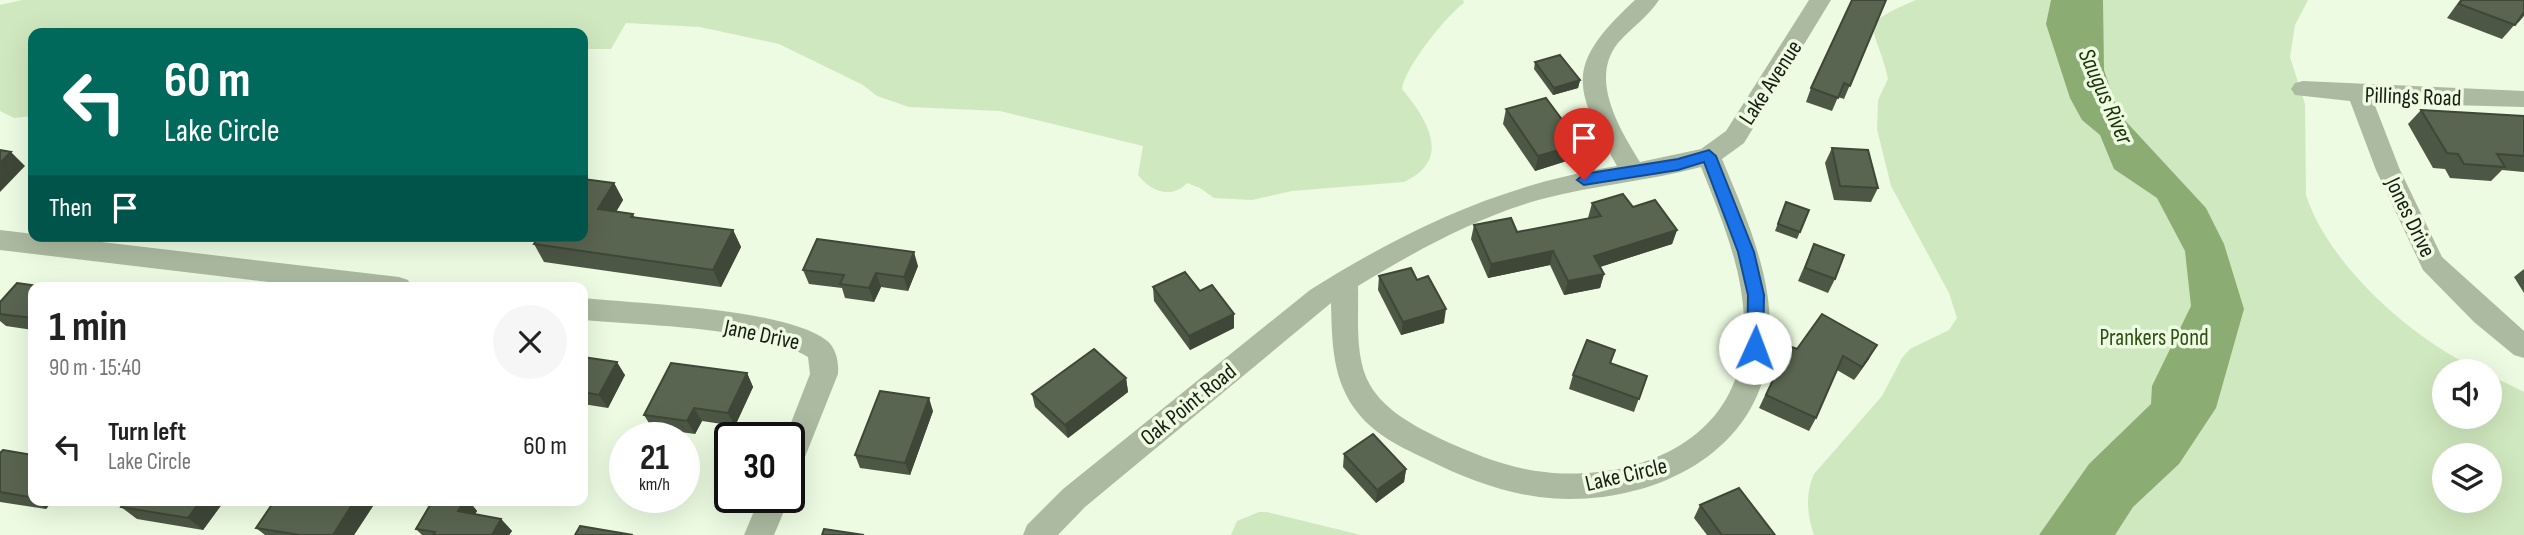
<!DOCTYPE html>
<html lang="en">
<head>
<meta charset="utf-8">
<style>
  :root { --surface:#fff; --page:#f6f6f6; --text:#222; --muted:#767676 }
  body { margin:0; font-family:"Sofia Sans Condensed",sans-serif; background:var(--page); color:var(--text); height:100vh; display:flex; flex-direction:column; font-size:26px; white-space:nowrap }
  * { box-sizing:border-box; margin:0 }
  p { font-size:23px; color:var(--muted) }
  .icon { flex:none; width:38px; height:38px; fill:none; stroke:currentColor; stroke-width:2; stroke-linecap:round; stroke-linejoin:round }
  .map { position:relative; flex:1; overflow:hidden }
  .drawer { position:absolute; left:28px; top:282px; width:560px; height:224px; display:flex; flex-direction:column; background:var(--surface); border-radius:14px; box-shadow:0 7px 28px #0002 }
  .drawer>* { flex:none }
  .banner { position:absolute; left:28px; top:28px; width:560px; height:214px; border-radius:14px; box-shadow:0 7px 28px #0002; background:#00695c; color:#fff; overflow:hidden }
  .buttons { position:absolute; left:2432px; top:359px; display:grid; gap:14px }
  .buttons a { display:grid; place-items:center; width:70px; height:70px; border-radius:50%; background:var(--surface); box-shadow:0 7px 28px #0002; font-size:35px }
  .speed { position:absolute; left:609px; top:422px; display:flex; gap:14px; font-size:35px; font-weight:700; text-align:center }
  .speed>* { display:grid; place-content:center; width:91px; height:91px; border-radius:50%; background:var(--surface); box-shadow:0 7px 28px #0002; line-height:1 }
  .speed small { font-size:18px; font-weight:400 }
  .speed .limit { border:4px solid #111; border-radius:10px; background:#fff; color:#111 }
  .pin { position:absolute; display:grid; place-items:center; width:60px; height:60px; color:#fff; margin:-72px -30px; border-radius:50% 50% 50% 0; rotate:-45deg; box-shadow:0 0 7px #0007 }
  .pin .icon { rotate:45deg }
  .me { position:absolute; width:77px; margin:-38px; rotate:2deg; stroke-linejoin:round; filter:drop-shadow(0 0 5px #0008) }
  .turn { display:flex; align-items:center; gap:24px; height:147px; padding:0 21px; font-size:32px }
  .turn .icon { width:91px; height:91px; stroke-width:2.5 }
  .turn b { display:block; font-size:49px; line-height:60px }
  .then { display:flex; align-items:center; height:66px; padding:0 21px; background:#0003; gap:14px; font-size:26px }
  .round { display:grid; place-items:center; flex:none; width:74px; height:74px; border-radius:37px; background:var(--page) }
  .headline { display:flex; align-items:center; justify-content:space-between; height:119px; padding:0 21px }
  h1 { font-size:42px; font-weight:700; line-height:52px }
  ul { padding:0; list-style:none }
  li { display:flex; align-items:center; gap:21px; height:91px; padding:0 21px }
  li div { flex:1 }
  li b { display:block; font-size:26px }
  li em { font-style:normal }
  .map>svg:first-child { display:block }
</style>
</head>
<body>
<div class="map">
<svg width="2524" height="535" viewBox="0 0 2524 535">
  <rect width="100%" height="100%" fill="#ecfbe2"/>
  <g fill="#d0e8bf" fill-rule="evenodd">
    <path d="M 22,0 L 1463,0 L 1464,3 C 1446,16 1405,67 1402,89 C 1427,119 1453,160 1404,182 L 1292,191 L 1252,200 L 1214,198 L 1200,188 L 1187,183 C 1171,200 1150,191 1138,175 L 1143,146 L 1000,111 L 909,107 L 877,96 L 863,85 L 779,44 L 700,27 L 626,23 L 611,49 L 583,49 L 583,33 L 33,33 L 33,116 L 14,118 L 0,111 L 0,5 Z"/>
    <path d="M 1916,0 L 2308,0 L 2295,25 L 2290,57 L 2305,104 L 2306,195 C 2329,266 2415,342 2482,371 L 2445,371 L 2445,416 L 2490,416 L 2490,375 L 2524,392 L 2524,535 L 1814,535 C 1807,515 1805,494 1814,474 L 1882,396 L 1902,358 L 1910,349 L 1949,330 L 1957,318 L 1949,293 L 1891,186 L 1877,129 L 1878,100 L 1888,79 C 1877,25 1852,27 1916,0 ZM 2445,455 L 2490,455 L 2490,500 L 2445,500 Z"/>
    <polygon points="1259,512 1267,512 1361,535 1231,535 1237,521"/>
  </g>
  <polygon fill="#8bac73" points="2051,0 2103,0 2104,70 2119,114 2206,208 2224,244 2244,309 2216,408 2179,464 2133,507 2115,535 2039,535 2089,464 2151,404 2152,386 2191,306 2185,251 2157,198 2114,169 2100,135 2082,120 2070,98 2046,24"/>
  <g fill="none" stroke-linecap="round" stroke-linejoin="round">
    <g fill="#abbaa0" fill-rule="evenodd">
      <path d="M 1635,0 L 1659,0 C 1649,16 1631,28 1618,43 C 1589,79 1619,128 1640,162 L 1701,149 L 1726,131 L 1809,0 L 1831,0 L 1744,143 L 1722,159 C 1749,224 1780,291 1767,363 C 1748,466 1633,509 1539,497 C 1501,492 1462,477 1428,460 C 1403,448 1376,436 1358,413 C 1332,381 1332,342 1331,303 L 1085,507 L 1058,535 L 1023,535 L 1027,525 L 1063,489 L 1310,290 C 1409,228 1500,185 1617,166 C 1572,86 1565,65 1635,0 ZM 1701,167 C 1726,230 1756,298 1739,367 C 1717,454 1616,483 1536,471 C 1503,466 1472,453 1441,439 C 1415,426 1386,412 1370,385 C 1354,357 1359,317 1358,286 C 1416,251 1476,217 1542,199 C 1595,185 1649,181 1701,167 Z"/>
      <polygon points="2303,81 2524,91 2524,107 2374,103 2400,170 2442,257 2524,331 2524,358 2514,355 2474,322 2423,270 2376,170 2350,101 2295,95 2291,89 2295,83"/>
      <polygon points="0,230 399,277 408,280 412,287 311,287 0,250"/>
      <path d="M 583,298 C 639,304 783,308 826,340 C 836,347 839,362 838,374 L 799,472 L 789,476 L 789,438 L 785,438 L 810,374 L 808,357 C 756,326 645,326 583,320 Z"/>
      <polygon points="789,496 790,497 774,535 744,535 760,497"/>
    </g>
  </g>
  <g fill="#4d5745">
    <polygon points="1886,0 1844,99 1838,97 1832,111 1806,102 1811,88"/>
    <polygon points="2460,0 2524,0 2524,16 2518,23 2517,22 2502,39 2447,18"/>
    <polygon points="1535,62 1580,80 1578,88 1553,95 1534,69"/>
    <polygon points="1506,109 1580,144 1576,158 1535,171 1503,124"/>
    <polygon points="2421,110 2524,116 2524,172 2502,170 2491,181 2450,178 2445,169 2433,168 2408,124"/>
    <polygon points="1832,148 1878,188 1871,202 1834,200 1825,163"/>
    <polygon points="614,183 623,200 616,212 633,214 635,218 733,230 741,247 721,287 544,262 534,244"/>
    <polygon points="1786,202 1800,232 1797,239 1775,231"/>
    <polygon points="1592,203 1633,207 1677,230 1672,244 1600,267 1604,274 1600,288 1564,295 1550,265 1488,278 1471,239 1474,225 1517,232 1589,219 1588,218"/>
    <polygon points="452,236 500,236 496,242"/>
    <polygon points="1814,244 1835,279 1828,293 1798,281"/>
    <polygon points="918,266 908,291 881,287 874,302 845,298 842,288 809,284 803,270"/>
    <polygon points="2524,269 2524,293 2514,277"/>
    <polygon points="1379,276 1417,280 1444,323 1401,335 1378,290"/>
    <polygon points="33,287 33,330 6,326 0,321 0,302"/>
    <polygon points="1153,287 1234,314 1234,328 1190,350 1154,301"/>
    <polygon points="1797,349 1869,359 1854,380 1837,370 1816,418 1809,431 1759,408 1782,359"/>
    <polygon points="1615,350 1611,363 1647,376 1634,412 1569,389 1573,375"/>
    <polygon points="583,357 625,375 608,408 583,404"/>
    <polygon points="747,373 753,387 735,426 702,421 695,434 652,428 644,415"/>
    <polygon points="1126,378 1128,392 1068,438 1035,407 1032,394"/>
    <polygon points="933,411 910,475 860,468 855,455"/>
    <polygon points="0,453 33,455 33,500 53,500 46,509 0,502"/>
    <polygon points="1344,454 1406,469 1404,482 1376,503 1343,467"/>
    <polygon points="125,500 225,500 203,530 137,519 121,507"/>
    <polygon points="275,500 368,500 373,506 354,535 265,535 256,528"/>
    <polygon points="433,500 468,500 477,511 475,514 501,519 512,531 509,535 422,535 416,529"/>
    <polygon points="1700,505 1775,535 1707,535 1694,518"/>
  </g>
  <g fill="#3e4738">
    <polygon points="1580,80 1578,88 1553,95 1554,88"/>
    <polygon points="1580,144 1576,158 1535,171 1538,156"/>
    <polygon points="11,152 25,166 0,192 0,163"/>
    <polygon points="614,183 623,200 607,227 598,209"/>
    <polygon points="733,230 741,247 721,287 713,270"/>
    <polygon points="1677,230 1672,244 1590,270 1594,256"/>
    <polygon points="492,236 500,236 496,242"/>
    <polygon points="1553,251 1550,265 1488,278 1491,264"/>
    <polygon points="914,252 918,266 908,291 904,277"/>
    <polygon points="876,273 881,287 874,302 869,288"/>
    <polygon points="1604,274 1600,288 1564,295 1568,281"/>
    <polygon points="1446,309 1444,323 1401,335 1403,322"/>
    <polygon points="1234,314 1234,328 1190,350 1189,336"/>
    <polygon points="1877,345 1869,359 1854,380 1862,367"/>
    <polygon points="617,362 625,375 608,408 599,395"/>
    <polygon points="747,373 753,387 735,426 728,413"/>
    <polygon points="1126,378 1128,392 1068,438 1065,425"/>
    <polygon points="929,398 933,411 910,475 905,463"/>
    <polygon points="694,408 702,421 695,434 687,421"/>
    <polygon points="1406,469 1404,482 1376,503 1377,490"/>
    <polygon points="34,500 53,500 46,509"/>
    <polygon points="201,500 225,500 203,530 188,518"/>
    <polygon points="355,500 368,500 373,506 354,535 333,535"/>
    <polygon points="465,500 468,500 477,511 469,524 458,511"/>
    <polygon points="501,519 512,531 509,535 492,535"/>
  </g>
  <g fill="#596550" stroke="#3e4738" stroke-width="2">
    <polygon points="1852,0 1886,0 1850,86 1844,83 1838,98 1811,88"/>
    <polygon points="2462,0 2524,0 2524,12 2515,25 2459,4"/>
    <polygon points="1560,55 1580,80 1554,88 1535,62"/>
    <polygon points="1546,98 1580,144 1538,156 1506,109"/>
    <polygon points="2421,110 2524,116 2524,156 2497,154 2505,167 2464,164 2458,154 2447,153"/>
    <polygon points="1832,148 1868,150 1878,188 1840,186"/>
    <polygon points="0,150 11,152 0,163"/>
    <polygon points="583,179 614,183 598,209 633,214 631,217 733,230 713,270 534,244 539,236 583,236"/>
    <polygon points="1623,194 1633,207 1655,200 1677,230 1594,256 1604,274 1568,281 1553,251 1491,264 1474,225 1511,218 1517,232 1601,216 1592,203"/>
    <polygon points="1786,202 1809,210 1800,232 1778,224"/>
    <polygon points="817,239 914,252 904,277 876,273 869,288 840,284 844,275 803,270"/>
    <polygon points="1814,244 1844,255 1835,279 1805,268"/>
    <polygon points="1411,268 1417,280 1428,276 1446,309 1403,322 1379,276"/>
    <polygon points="1185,272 1200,291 1212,285 1234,314 1189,336 1153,287"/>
    <polygon points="17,283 45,287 33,287 33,318 0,314 0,302"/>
    <polygon points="1822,314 1877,345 1862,367 1843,356 1816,418 1766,395 1789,346 1797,349"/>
    <polygon points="1587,340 1615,350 1610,363 1647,376 1639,399 1573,375"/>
    <polygon points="1094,349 1126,378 1065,425 1032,394"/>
    <polygon points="583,357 617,362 599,395 583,392"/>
    <polygon points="671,363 747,373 728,413 694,408 687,421 644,415"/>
    <polygon points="880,391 929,398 905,463 855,455"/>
    <polygon points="1373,434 1406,469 1377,490 1344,454"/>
    <polygon points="3,450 33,455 33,492 29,497 0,492 0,453"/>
    <polygon points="1739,488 1775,535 1722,535 1700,505"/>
    <polygon points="125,500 201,500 188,518 121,507"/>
    <polygon points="275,500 355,500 333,535 300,535 256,528"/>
    <polygon points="433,500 465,500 458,511 501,519 492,535 433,535 435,532 416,529"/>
    <polygon points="580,526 633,535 575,535"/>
    <polygon points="824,529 864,535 822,535"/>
  </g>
  <polygon fill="#1a73e8" stroke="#114b97" stroke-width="2" points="1709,150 1716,156 1754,252 1764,295 1763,348 1755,354 1747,348 1748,295 1738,252 1704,162 1678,170 1584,185 1577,180 1584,174 1678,159"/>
  <g text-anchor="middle" stroke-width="7" stroke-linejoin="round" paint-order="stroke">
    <g font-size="23" fill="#181d14" stroke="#ecfbe2">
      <text transform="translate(1770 82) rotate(-57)" y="8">Lake Avenue</text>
      <text transform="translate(2413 96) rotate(2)" y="8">Pillings Road</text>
      <text transform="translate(2411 217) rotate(64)" y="8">Jones Drive</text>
      <text transform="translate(762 334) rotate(12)" y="8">Jane Drive</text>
      <text transform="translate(1188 404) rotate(-39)" y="8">Oak Point Road</text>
      <text transform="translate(1626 474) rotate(-13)" y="8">Lake Circle</text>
    </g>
    <g font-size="23" fill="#2f4e11" stroke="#ecfbe2">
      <text x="2154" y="345">Prankers Pond</text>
    </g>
    <g font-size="24" font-style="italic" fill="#1c3207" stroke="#ecfbe2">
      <text transform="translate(2106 96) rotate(66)" y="8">Saugus River</text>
    </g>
  </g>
</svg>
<div class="buttons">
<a><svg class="icon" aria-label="sound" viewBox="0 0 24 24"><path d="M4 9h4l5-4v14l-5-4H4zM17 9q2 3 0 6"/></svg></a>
<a><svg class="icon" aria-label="layers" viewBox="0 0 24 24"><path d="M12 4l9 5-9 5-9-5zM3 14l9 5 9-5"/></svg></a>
</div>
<div class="speed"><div>21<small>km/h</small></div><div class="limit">30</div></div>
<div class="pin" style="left:1584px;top:180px;background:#d93025"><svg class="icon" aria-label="arrive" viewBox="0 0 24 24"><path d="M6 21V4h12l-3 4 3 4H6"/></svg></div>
<svg class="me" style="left:1755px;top:348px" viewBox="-20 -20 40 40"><circle r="19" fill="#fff"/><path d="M0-13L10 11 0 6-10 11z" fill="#1a73e8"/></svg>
<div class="banner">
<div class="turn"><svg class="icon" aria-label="left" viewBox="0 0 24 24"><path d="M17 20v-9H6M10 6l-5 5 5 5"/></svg><div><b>60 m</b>Lake Circle</div></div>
<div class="then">Then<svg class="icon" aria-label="arrive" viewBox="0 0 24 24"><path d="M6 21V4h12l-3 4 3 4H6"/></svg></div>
</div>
<section class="drawer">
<div class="headline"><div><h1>1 min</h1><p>90 m · 15:40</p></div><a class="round"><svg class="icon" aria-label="close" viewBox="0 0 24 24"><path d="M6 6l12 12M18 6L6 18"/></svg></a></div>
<ul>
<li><svg class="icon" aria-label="left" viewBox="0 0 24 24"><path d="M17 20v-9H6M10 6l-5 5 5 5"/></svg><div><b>Turn left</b><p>Lake Circle</p></div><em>60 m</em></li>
</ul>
</section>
</div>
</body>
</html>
